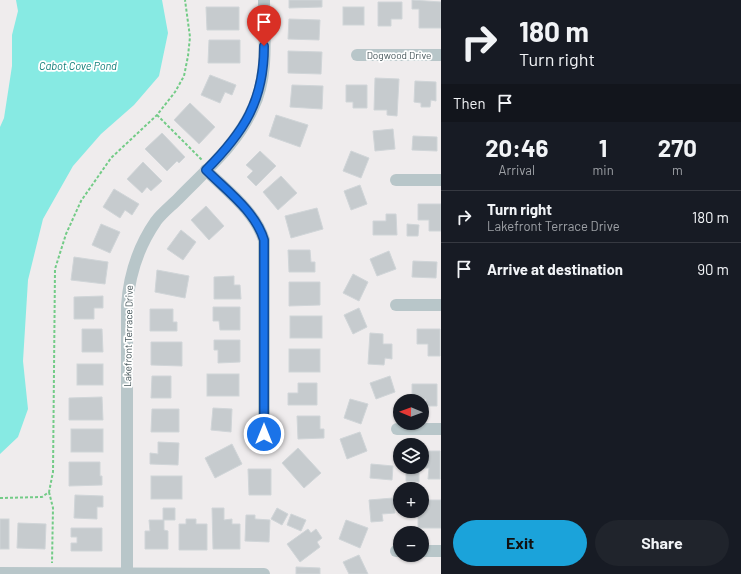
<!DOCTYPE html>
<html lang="en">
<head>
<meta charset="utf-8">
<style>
  :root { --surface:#171b24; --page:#20242c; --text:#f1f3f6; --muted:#9ea1a6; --line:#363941; --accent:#1ba3da }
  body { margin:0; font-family:Barlow,sans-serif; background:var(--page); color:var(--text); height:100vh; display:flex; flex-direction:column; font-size:15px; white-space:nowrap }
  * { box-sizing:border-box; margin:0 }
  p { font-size:13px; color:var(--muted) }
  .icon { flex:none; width:22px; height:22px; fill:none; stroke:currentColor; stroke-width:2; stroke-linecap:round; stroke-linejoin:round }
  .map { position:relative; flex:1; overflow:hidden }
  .panel { display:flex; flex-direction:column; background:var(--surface); width:300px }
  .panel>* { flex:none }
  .hud { background:#171b24; color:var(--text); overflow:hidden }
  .needle { width:26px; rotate:271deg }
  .controls { position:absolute; left:393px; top:394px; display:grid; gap:8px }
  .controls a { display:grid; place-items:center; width:36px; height:36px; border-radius:50%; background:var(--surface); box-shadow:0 1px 3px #0004; font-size:20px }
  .pin { position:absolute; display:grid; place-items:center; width:34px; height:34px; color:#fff; margin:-41px -17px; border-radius:50% 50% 50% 0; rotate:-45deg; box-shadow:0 0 4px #0007 }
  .pin .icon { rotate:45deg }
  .me { position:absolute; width:44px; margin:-22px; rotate:0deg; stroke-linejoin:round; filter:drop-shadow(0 0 3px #0008) }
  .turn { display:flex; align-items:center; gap:14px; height:84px; padding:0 12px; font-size:18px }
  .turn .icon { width:52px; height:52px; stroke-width:2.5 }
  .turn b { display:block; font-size:28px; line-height:34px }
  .then { display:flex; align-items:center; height:38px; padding:0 12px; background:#0003; gap:8px; font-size:15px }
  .eta { display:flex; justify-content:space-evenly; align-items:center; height:68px; text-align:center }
  .eta b { font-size:24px; font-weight:700; line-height:28px }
  .cta { display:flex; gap:8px; margin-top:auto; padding:8px 12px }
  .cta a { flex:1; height:46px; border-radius:24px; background:var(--accent); color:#111; font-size:16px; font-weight:700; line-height:46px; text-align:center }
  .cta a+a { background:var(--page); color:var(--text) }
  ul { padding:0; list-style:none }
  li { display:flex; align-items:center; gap:12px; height:52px; padding:0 12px; border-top:1px solid var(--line) }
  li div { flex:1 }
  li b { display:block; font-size:15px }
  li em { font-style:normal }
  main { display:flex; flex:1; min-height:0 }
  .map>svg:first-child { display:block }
</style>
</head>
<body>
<main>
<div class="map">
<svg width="441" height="574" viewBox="0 0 441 574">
  <rect width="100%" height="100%" fill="#efeced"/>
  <polygon fill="#87eae3" points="16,0 162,0 168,33 159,76 134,105 101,134 73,166 43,219 28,280 23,361 28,409 18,437 0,454 0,127 4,118 12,66 12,35 18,11"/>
  <g fill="#c6cbce" stroke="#d0d5d8">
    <polygon points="289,0 322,0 322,7 289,8"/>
    <polygon points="412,0 441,2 441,28 419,28 419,9 412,9"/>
    <polygon points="378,2 402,2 402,19 391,19 391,26 378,26"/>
    <polygon points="206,7 239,7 239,30 207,30"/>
    <rect x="343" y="7" width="21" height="18"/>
    <polygon points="289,19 320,20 319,40 288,39"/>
    <polygon points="209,40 240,40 240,63 208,63"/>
    <polygon points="288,51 322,52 321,74 288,73"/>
    <polygon points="210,75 236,85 232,95 225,92 220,103 201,95"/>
    <polygon points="375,78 399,79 397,116 387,115 387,110 374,110"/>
    <polygon points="415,81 436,82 436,101 431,100 430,107 421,107 421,103 414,102"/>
    <polygon points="292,85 323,86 322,109 290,107"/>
    <polygon points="346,85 367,85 367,108 353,108 353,102 346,102"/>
    <polygon points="190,103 215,127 199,144 174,120"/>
    <polygon points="276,115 308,125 300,147 269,136"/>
    <polygon points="393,129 395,149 375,151 373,131"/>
    <polygon points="162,133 185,157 179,163 177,161 167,171 145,149"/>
    <polygon points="413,136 437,137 437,151 412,150"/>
    <polygon points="260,151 276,166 256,186 247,177 253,171 246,165"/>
    <polygon points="351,151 369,158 361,178 343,171"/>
    <polygon points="143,162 162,181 151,191 147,187 142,193 127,179"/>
    <polygon points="281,176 297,193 278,210 263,192"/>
    <polygon points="360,185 367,204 351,210 344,191"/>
    <polygon points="114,189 139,204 132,215 125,210 120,218 103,207"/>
    <polygon points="418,204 441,204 441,231 429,231 429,220 418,220"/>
    <polygon points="206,206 224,226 209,240 191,220"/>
    <polygon points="317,208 323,229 291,238 285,216"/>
    <polygon points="386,214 396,214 397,235 373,235 373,221 386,221"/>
    <polygon points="101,224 120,232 110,253 92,245"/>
    <polygon points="407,224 419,225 418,236 407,236"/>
    <polygon points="181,230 196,242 183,260 167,249"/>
    <polygon points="288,250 310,250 311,262 315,262 315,272 289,272"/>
    <polygon points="389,251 396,269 377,276 370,259"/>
    <polygon points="74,257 108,262 105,284 71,280"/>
    <polygon points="413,261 437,262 436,278 412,277"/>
    <polygon points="157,270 189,276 185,298 155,292"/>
    <polygon points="353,274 368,282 359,301 343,293"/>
    <polygon points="234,276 234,285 240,285 241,299 214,299 214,277"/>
    <polygon points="289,282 320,282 320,305 289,306"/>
    <polygon points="103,296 103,308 94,308 94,319 74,319 74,297"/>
    <polygon points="213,307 240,307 240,330 220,330 219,321 213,321"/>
    <polygon points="359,308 367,327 353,334 344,315"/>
    <polygon points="150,309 173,309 173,322 177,322 177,331 150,331"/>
    <rect x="290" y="316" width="32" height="22"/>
    <polygon points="82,329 102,329 103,352 82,352"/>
    <polygon points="417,329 440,329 440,356 428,356 428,344 417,344"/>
    <polygon points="370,333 383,334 383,344 392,344 392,359 385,358 384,365 368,364"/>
    <polygon points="214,340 240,340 240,362 218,363 218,350 214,350"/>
    <polygon points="151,342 182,342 182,366 151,365"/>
    <rect x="289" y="349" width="31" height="23"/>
    <rect x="77" y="364" width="26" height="21"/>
    <rect x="207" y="374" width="32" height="22"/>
    <polygon points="152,376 171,376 171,398 151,398"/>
    <polygon points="390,376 395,392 376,399 370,383"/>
    <polygon points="298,383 317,383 317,405 288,405 288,393 298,393"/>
    <polygon points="412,384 437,384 437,406 426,406 426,399 412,399"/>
    <polygon points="102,397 103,420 69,420 69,398"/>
    <polygon points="350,399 368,404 361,424 344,418"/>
    <polygon points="213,408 232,409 231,432 211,430"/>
    <polygon points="152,409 179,409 179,432 151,432"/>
    <polygon points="297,416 320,416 320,429 324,429 324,438 298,439"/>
    <rect x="71" y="429" width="32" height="23"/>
    <polygon points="360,432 367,451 347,459 340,439"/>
    <polygon points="158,442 179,443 178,465 150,464 150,453 158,454"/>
    <polygon points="232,444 242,464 215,478 205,458"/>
    <polygon points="298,448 321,473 304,488 282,463"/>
    <polygon points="422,451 440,451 440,479 428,479 429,468 418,468 422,467"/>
    <polygon points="69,462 100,462 100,476 102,476 102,485 69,486"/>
    <polygon points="371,464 393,466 392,480 370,478"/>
    <polygon points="248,469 271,469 271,495 249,495"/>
    <polygon points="406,471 419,471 419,482 406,481"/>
    <rect x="151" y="476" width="31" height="23"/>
    <polygon points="75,495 103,496 103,507 97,507 97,519 74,518"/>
    <polygon points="393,498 395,513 382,514 383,521 371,522 369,500"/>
    <polygon points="428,500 441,500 441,528 418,528 418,511 422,511 422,508 429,508"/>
    <polygon points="163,508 175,508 175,520 164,520 164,530 168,531 168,549 145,549 145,531 150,531 149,520 163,520"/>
    <polygon points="212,508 224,508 224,520 232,519 232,524 240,524 240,549 213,549"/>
    <polygon points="277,508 288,514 282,525 271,519"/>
    <polygon points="291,514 306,520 301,531 287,525"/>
    <polygon points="246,515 255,515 255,519 270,520 269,542 245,541"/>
    <rect x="0" y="519" width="9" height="30"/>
    <polygon points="186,519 196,519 196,524 207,524 207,550 179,550 179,524 186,524"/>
    <polygon points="346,520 368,528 360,548 339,539"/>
    <polygon points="18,523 46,524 45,549 17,548"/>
    <polygon points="71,528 102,528 102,551 71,551 71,543 77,543 77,537 71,537"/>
    <polygon points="308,529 311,533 316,529 322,538 317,542 320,547 300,562 287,544"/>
    <polygon points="359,555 368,574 349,574 343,562"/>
    <polygon points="296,567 320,568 320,574 296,574"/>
  </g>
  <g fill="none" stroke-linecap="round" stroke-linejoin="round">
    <g stroke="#73cb87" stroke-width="2" stroke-dasharray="3 2" stroke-linecap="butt">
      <polyline points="157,115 202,160"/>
      <polyline points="49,492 53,508 52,563"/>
      <polyline points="0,498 42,497 49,492 53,472 55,269 66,234 81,201 111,158 157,115 175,92 184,76 188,56 190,37 185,0"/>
    </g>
    <g stroke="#b8c6c9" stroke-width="12">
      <polyline points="357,55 441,55"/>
      <path d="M 206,170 C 227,191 255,211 264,240 L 264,434"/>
      <polyline points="396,180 441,180"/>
      <polyline points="396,305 441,305"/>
      <polyline points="397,429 441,429"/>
      <polyline points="396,551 400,551"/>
      <polyline points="422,551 441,551"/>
      <polyline points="0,573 264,574"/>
      <path d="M 127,573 L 127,306 C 129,275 138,247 156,221 C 162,213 171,206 178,199 C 205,171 237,145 253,108 C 269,75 264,36 264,0"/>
    </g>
  </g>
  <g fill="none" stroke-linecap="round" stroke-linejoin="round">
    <g stroke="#114b97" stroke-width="10">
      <path id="route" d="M 264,46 C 264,101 244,132 206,170 C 227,191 255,211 264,240 L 264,434"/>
    </g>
    <use href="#route" stroke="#1a73e8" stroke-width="7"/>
  </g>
  <g text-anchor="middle" stroke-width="3.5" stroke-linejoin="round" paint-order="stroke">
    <g font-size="10" fill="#455559" stroke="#fff">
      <text x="399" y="59">Dogwood Drive</text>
      <text transform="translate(128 336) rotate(-89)" y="4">Lakefront Terrace Drive</text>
    </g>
    <g font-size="11" font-style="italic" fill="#0f7e78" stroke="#fff">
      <text x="78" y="70">Cabot Cove Pond</text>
    </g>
  </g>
</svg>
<div class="controls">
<a><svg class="needle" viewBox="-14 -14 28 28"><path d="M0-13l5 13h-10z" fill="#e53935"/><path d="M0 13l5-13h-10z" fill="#9ea1a6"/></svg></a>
<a><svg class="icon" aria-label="layers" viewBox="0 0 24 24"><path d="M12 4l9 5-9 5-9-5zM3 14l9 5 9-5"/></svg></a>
<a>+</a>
<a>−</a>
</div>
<div class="pin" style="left:264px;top:46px;background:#d93025"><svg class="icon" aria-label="arrive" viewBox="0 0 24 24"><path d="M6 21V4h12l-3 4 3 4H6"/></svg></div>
<svg class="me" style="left:264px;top:434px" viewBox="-20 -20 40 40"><circle r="17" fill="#1a73e8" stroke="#fff" stroke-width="3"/><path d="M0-11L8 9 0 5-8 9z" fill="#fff"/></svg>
</div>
<section class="panel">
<div class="hud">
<div class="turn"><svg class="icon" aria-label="right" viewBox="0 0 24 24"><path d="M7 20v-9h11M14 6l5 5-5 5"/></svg><div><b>180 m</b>Turn right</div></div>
<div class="then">Then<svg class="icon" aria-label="arrive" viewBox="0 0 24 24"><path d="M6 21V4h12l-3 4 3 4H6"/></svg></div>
</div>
<div class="eta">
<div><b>20:46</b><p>Arrival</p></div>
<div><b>1</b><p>min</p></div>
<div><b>270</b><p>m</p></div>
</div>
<ul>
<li><svg class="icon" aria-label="right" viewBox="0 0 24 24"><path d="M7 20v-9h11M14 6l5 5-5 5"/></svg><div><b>Turn right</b><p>Lakefront Terrace Drive</p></div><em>180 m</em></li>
<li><svg class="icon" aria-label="arrive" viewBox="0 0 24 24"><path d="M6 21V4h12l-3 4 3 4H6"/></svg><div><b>Arrive at destination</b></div><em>90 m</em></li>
</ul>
<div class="cta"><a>Exit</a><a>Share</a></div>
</section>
</main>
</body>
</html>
